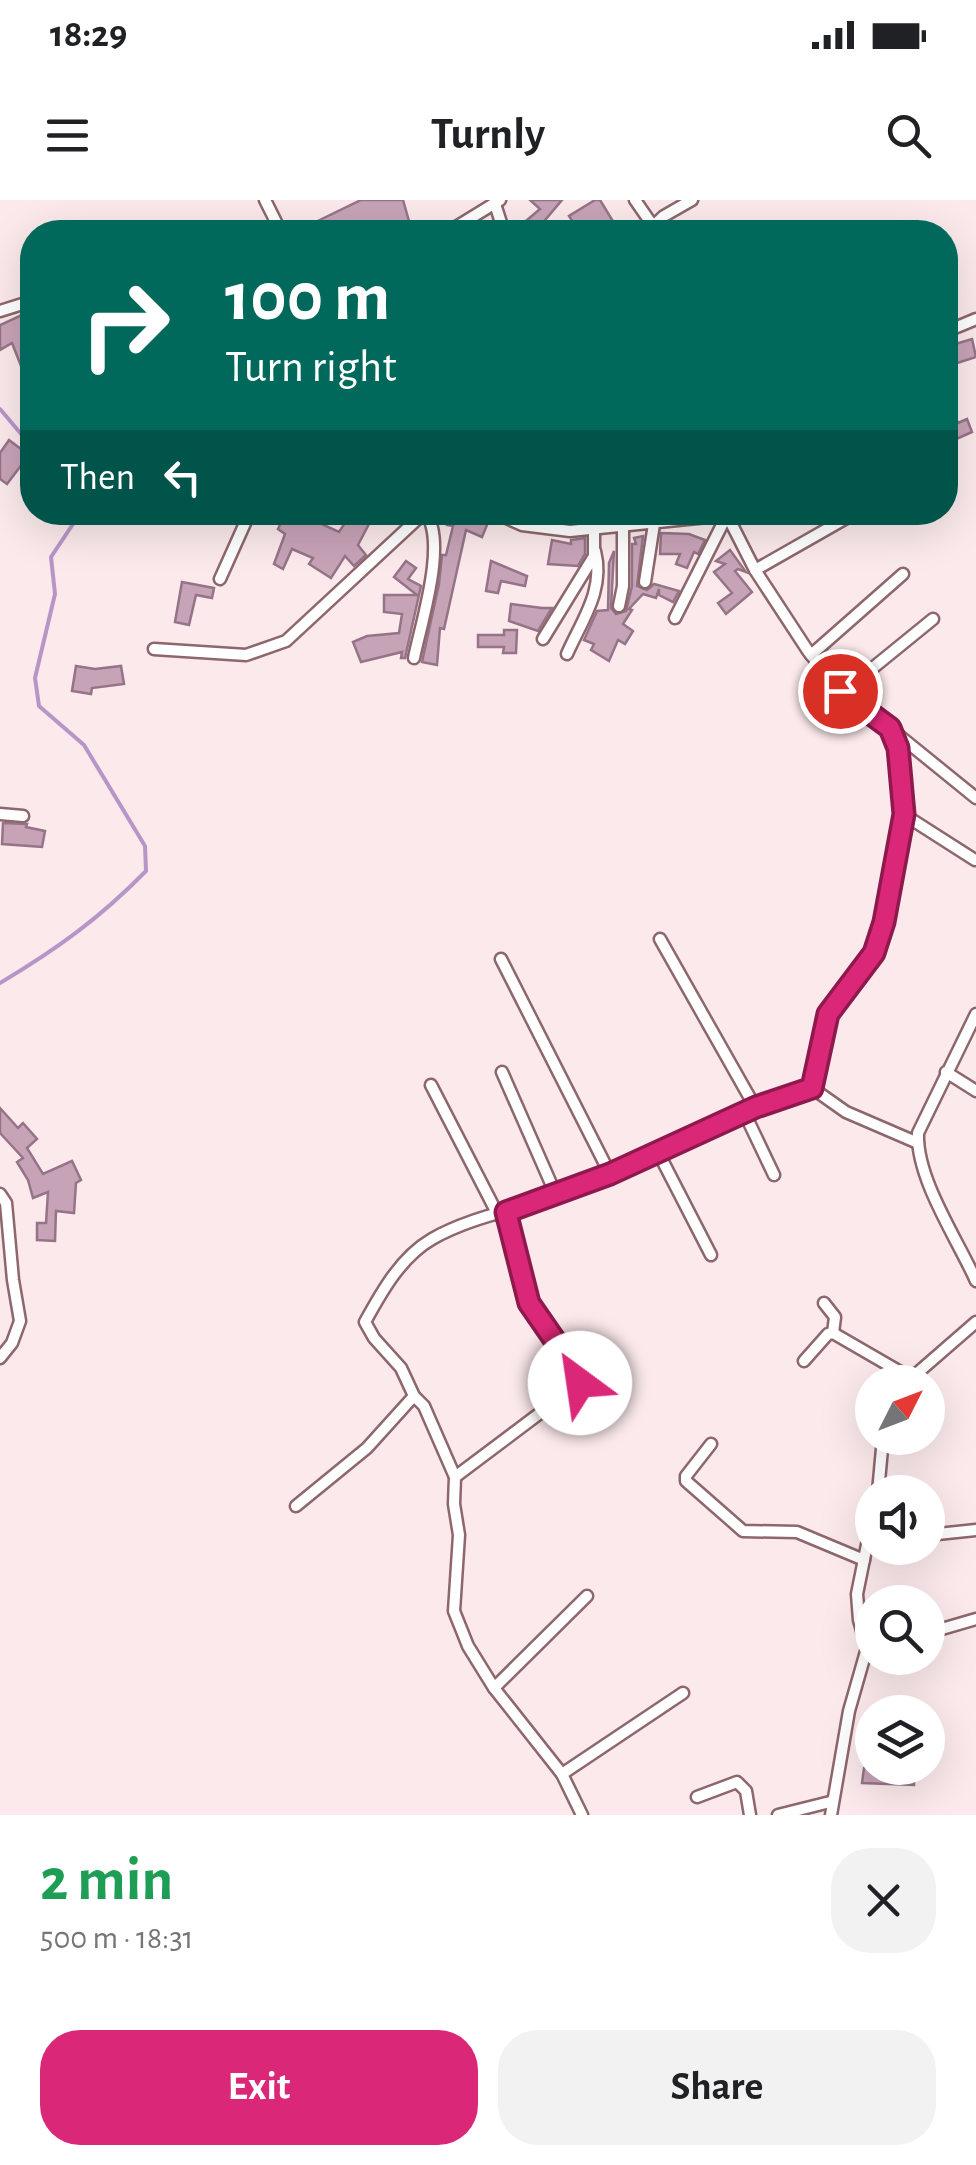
<!DOCTYPE html>
<html lang="en">
<head>
<meta charset="utf-8">
<style>
  :root { --surface:#fff; --page:#f2f2f2; --text:#202124; --muted:#757577; --accent:#db2777 }
  body { margin:0; font-family:"Alegreya Sans",sans-serif; background:var(--page); color:var(--text); height:100vh; display:flex; flex-direction:column; font-size:38px; white-space:nowrap }
  * { box-sizing:border-box; margin:0 }
  p { font-size:32px; color:var(--muted) }
  .icon { flex:none; width:55px; height:55px; fill:none; stroke:currentColor; stroke-width:2; stroke-linecap:round; stroke-linejoin:round }
  .map { position:relative; height:1615px; overflow:hidden }
  .sheet { display:flex; flex-direction:column; background:var(--surface); flex:1 }
  .sheet>* { flex:none }
  .hud { position:absolute; left:20px; top:20px; width:938px; height:305px; border-radius:40px; box-shadow:0 10px 40px #0002; background:#00695c; color:#fff; overflow:hidden }
  .needle { width:65px; rotate:48deg }
  .tools { position:absolute; left:855px; top:1165px; display:grid; gap:20px }
  .tools a { display:grid; place-items:center; width:90px; height:90px; border-radius:50%; background:var(--surface); box-shadow:0 10px 40px #0002; font-size:50px }
  .pin { position:absolute; display:grid; place-items:center; width:85px; height:85px; color:#fff; margin:-42px; border:5px solid #fff; border-radius:50%; box-shadow:0 2px 10px #0007 }
  .me { position:absolute; width:110px; margin:-55px; rotate:329deg; stroke-linejoin:round; filter:drop-shadow(0 0 8px #0008) }
  .turn { display:flex; align-items:center; gap:35px; height:210px; padding:0 40px; font-size:45px }
  .turn .icon { width:130px; height:130px; stroke-width:2.5 }
  .turn b { display:block; font-size:70px; line-height:85px }
  .then { display:flex; align-items:center; height:95px; padding:0 40px; background:#0003; gap:20px; font-size:38px }
  .round { display:grid; place-items:center; flex:none; width:105px; height:105px; border-radius:40px; background:var(--page) }
  .summary { display:flex; align-items:center; justify-content:space-between; height:170px; padding:0 40px }
  h1 { font-size:60px; font-weight:700; line-height:75px; color:#1e9e55 }
  .primary-button { display:flex; gap:20px; margin-top:auto; padding:20px 40px }
  .primary-button a { flex:1; height:115px; border-radius:40px; background:var(--accent); color:#fff; font-size:40px; font-weight:700; line-height:115px; text-align:center }
  .primary-button a+a { background:var(--page); color:var(--text) }
  .status { display:flex; justify-content:space-between; align-items:center; height:70px; padding:0 50px; background:var(--surface); direction:ltr }
  .status svg { height:28px; fill:currentColor }
  header { display:flex; justify-content:space-between; align-items:center; height:130px; padding:0 40px; background:var(--surface); font-size:45px; font-weight:700 }
  .map>svg:first-child { display:block }
</style>
</head>
<body>
<div class="status"><b>18:29</b><svg viewBox="0 0 49 12"><path d="M0 12V9h3v3zM5 12V6h3v6zM10 12V3h3v9zM15 12V0h3v12zM26 1h20v11H26zM47 4h2v5h-2z"/></svg></div>
<header><svg class="icon" aria-label="menu" viewBox="0 0 24 24"><path d="M4 6h16M4 12h16M4 18h16"/></svg>Turnly<svg class="icon" aria-label="search" viewBox="0 0 24 24"><circle cx="10" cy="10" r="6"/><path d="M15 15l6 6"/></svg></header>
<div class="map">
<svg width="976" height="1615" viewBox="0 0 976 1615">
  <rect width="100%" height="100%" fill="#fbe9eb"/>
  <g fill="none" stroke-linecap="round" stroke-linejoin="round">
    <g stroke="#b895c7" stroke-width="4">
      <polyline points="0,209 32,247"/>
      <path d="M 0,783 C 57,749 100,718 146,671 L 145,646 L 84,545 L 39,506 L 35,478 L 55,394 L 51,357 L 75,321 L 75,312"/>
    </g>
  </g>
  <g fill="#c7a3b7" stroke="#957487" stroke-width="2.5">
    <polygon points="361,0 403,0 411,28 394,32 295,32"/>
    <polygon points="530,0 562,0 535,32 513,32 540,9"/>
    <polygon points="595,0 600,0 614,23 626,32 579,32 569,16"/>
    <polygon points="22,115 32,136 32,162 21,166 12,143 0,150 0,125"/>
    <polygon points="972,139 976,157 945,167 945,147"/>
    <polygon points="945,193 958,223 967,219 972,232 945,244"/>
    <polygon points="9,240 29,255 7,284 0,279 0,253"/>
    <polygon points="286,312 305,312 304,316 339,332 352,312 380,312 369,324 358,345 366,355 354,366 345,356 331,378 309,364 313,358 292,349 283,369 274,364 285,334 278,329"/>
    <polygon points="458,312 475,312 489,320 482,337 466,330 444,429 440,428 437,465 422,462 439,384 442,355 446,355 453,326 447,325 449,315 457,316"/>
    <polygon points="661,333 689,334 705,340 698,354 694,352 687,368 676,364 680,354 660,354"/>
    <polygon points="643,336 637,386 647,390 654,384 679,391 673,402 659,395 659,389 656,398 643,394 629,409 632,410 623,424 633,431 625,444 618,440 609,461 591,450 594,444 584,440 597,411 608,410 609,363 614,351 611,408 616,414 626,411 632,386 632,344 636,344 634,338"/>
    <polygon points="585,338 585,354 578,366 548,364 552,340 571,344 571,340"/>
    <polygon points="730,350 746,372 738,369 735,371 752,392 726,414 718,403 732,393 714,372 725,364 716,361"/>
    <polygon points="406,361 416,368 408,379 421,386 405,458 401,458 402,452 361,462 353,442 367,436 399,433 402,414 384,412 384,395 417,395 394,377"/>
    <polygon points="491,361 527,376 525,386 501,381 498,393 486,391"/>
    <polygon points="182,382 214,388 212,398 196,395 189,425 175,422"/>
    <polygon points="511,404 542,408 552,408 538,431 509,421"/>
    <polygon points="504,430 517,430 516,453 503,453 504,447 478,447 478,435 504,435"/>
    <polygon points="76,466 95,469 121,466 124,484 92,488 91,494 72,491"/>
    <polygon points="3,623 27,624 26,627 45,631 42,647 2,644"/>
    <polygon points="0,908 18,928 23,923 37,939 27,948 43,974 72,961 81,980 76,983 74,1013 56,1011 55,1041 37,1040 37,1023 46,1023 48,992 33,998 28,980 17,962 23,958 0,933"/>
    <polygon points="864,1568 914,1568 914,1585 862,1583"/>
  </g>
  <g fill="none" stroke-linecap="round" stroke-linejoin="round">
    <g stroke="#8d676c" stroke-width="15">
      <g id="minor">
        <polyline points="265,0 281,32"/>
        <polyline points="635,0 653,26"/>
        <polyline points="495,4 504,32"/>
        <polyline points="448,32 500,0"/>
        <polyline points="647,32 664,16 692,0"/>
        <polyline points="859,32 863,29"/>
        <polyline points="0,111 32,101"/>
        <polyline points="945,132 976,119"/>
        <polyline points="945,263 948,261"/>
        <polyline points="493,312 522,325 570,331 727,315"/>
        <polyline points="729,312 727,315 755,370 808,451 842,493 890,528 898,549 903,614 884,722 874,753 828,813 812,888 846,912 918,943"/>
        <polyline points="755,370 857,312"/>
        <polyline points="220,379 250,312"/>
        <polyline points="645,382 654,324"/>
        <polyline points="619,406 623,386 623,327"/>
        <polyline points="675,418 727,315"/>
        <polyline points="543,439 594,356 594,330"/>
        <polyline points="154,449 246,455 286,441 425,312"/>
        <path d="M 567,454 C 582,420 605,390 595,351"/>
        <polyline points="811,455 903,374"/>
        <path d="M 414,458 C 421,423 448,341 425,312"/>
        <polyline points="842,493 933,419"/>
        <polyline points="891,529 976,598"/>
        <polyline points="0,614 23,616"/>
        <polyline points="903,614 975,660"/>
        <polyline points="660,739 755,907"/>
        <polyline points="501,759 610,974"/>
        <path d="M 976,814 L 918,933 C 916,979 958,1040 976,1081"/>
        <polyline points="502,872 556,995"/>
        <polyline points="946,872 976,891"/>
        <polyline points="431,885 498,1015"/>
        <polyline points="744,912 774,975"/>
        <polyline points="659,954 711,1055"/>
        <polyline points="0,994 6,1003 13,1080 20,1121 12,1143 0,1158"/>
        <polyline points="824,1103 835,1117 833,1133"/>
        <polyline points="804,1161 828,1134 833,1133 909,1177"/>
        <polyline points="907,1182 976,1122"/>
        <polyline points="711,1244 686,1276 686,1281 743,1331 797,1332 864,1360"/>
        <polyline points="455,1277 580,1183 578,1174 529,1103 505,1012"/>
        <polyline points="878,1292 883,1238"/>
        <polyline points="296,1306 367,1248 414,1196"/>
        <polyline points="928,1335 976,1330"/>
        <polyline points="928,1433 976,1419"/>
        <polyline points="494,1488 587,1396"/>
        <polyline points="562,1574 683,1493"/>
        <polyline points="697,1597 737,1582 746,1591 750,1615"/>
        <path d="M 582,1615 L 562,1574 L 494,1488 L 468,1446 L 454,1411 L 459,1335 L 454,1304 L 455,1277 L 424,1206 L 414,1196 L 401,1168 L 374,1138 L 365,1122 C 382,1091 401,1057 432,1039 C 472,1016 521,1009 563,993 C 647,959 726,917 812,888"/>
        <polyline points="778,1615 830,1602"/>
        <polyline points="831,1615 849,1511 867,1448 859,1420 857,1394 872,1320"/>
      </g>
    </g>
    <use href="#minor" stroke="#fff" stroke-width="10"/>
  </g>
  <g fill="none" stroke-linecap="round" stroke-linejoin="round">
    <g stroke="#8e194d" stroke-width="25">
      <polyline id="route" points="580,1183 578,1174 529,1103 506,1012 610,974 756,907 812,888 828,814 874,753 884,722 904,614 898,548 890,528 840,491"/>
    </g>
    <use href="#route" stroke="#db2777" stroke-width="18"/>
  </g>
</svg>
<div class="tools">
<a><svg class="needle" viewBox="-14 -14 28 28"><path d="M0-13l5 13h-10z" fill="#e53935"/><path d="M0 13l5-13h-10z" fill="#757577"/></svg></a>
<a><svg class="icon" aria-label="sound" viewBox="0 0 24 24"><path d="M4 9h4l5-4v14l-5-4H4zM17 9q2 3 0 6"/></svg></a>
<a><svg class="icon" aria-label="search" viewBox="0 0 24 24"><circle cx="10" cy="10" r="6"/><path d="M15 15l6 6"/></svg></a>
<a><svg class="icon" aria-label="layers" viewBox="0 0 24 24"><path d="M12 4l9 5-9 5-9-5zM3 14l9 5 9-5"/></svg></a>
</div>
<div class="pin" style="left:840px;top:491px;background:#d93025"><svg class="icon" aria-label="arrive" viewBox="0 0 24 24"><path d="M6 21V4h12l-3 4 3 4H6"/></svg></div>
<svg class="me" style="left:580px;top:1183px" viewBox="-20 -20 40 40"><circle r="19" fill="#fff"/><path d="M0-13L10 11 0 6-10 11z" fill="#db2777"/></svg>
<div class="hud">
<div class="turn"><svg class="icon" aria-label="right" viewBox="0 0 24 24"><path d="M7 20v-9h11M14 6l5 5-5 5"/></svg><div><b>100 m</b>Turn right</div></div>
<div class="then">Then<svg class="icon" aria-label="left" viewBox="0 0 24 24"><path d="M17 20v-9H6M10 6l-5 5 5 5"/></svg></div>
</div>
</div>
<section class="sheet">
<div class="summary"><div><h1>2 min</h1><p>500 m · 18:31</p></div><a class="round"><svg class="icon" aria-label="close" viewBox="0 0 24 24"><path d="M6 6l12 12M18 6L6 18"/></svg></a></div>
<div class="primary-button"><a>Exit</a><a>Share</a></div>
</section>
</body>
</html>
